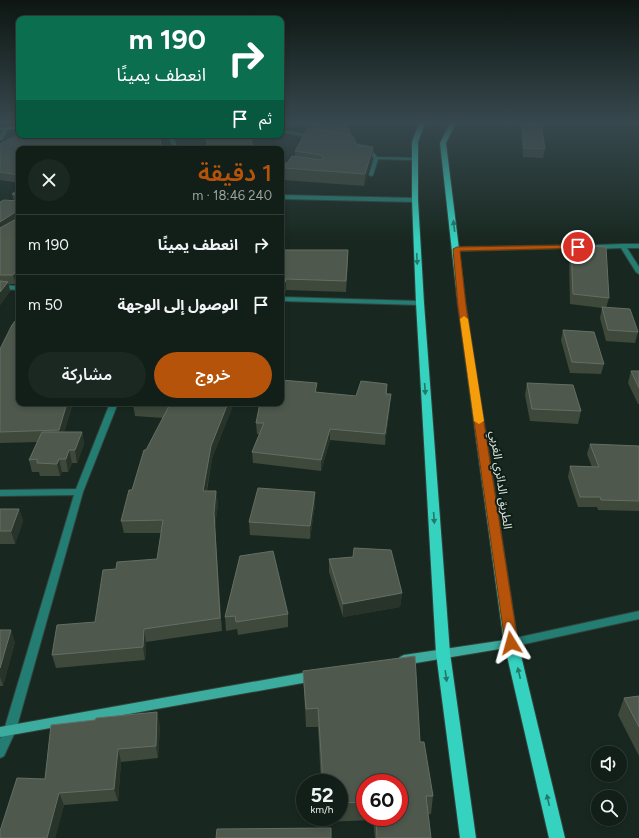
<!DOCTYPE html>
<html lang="ar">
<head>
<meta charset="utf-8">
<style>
  :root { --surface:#121e18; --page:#1b2721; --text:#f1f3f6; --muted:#9ca2a2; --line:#313c37; --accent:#b45309 }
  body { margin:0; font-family:Figtree,"Noto Sans Arabic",sans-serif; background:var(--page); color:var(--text); direction:rtl; height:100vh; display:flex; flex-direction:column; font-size:15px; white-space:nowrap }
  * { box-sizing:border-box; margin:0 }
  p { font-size:13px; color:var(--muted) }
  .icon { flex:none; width:22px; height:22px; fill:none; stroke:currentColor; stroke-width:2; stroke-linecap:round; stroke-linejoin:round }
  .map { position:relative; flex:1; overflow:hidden; direction:ltr }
  .panel { position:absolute; left:16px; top:146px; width:268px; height:260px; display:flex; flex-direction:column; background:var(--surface); border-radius:8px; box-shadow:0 2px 6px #0003,0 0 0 1px var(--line); direction:rtl }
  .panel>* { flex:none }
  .hud { position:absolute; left:16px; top:16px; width:268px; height:122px; border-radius:8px; box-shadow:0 2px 6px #0003,0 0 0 1px var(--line); direction:rtl; background:#0b6e4f; color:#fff; overflow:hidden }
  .controls { position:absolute; left:591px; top:746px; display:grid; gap:8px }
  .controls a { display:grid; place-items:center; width:36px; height:36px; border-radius:50%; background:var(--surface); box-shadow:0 2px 6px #0003,0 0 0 1px var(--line); font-size:20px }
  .speed { position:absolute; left:296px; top:774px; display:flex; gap:8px; font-size:20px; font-weight:700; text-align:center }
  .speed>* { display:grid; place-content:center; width:52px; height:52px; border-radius:50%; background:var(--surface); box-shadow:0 2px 6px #0003,0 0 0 1px var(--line); line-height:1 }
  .speed small { font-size:10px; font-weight:400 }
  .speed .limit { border:6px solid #d22; background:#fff; color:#111 }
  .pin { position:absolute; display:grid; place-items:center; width:34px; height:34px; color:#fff; margin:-17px; border:2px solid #fff; border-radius:50%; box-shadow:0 1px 4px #0007 }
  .me { position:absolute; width:44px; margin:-22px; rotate:352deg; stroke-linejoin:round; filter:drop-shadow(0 0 3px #0008) }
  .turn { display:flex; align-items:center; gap:14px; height:84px; padding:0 12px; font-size:18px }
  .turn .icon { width:52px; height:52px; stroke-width:2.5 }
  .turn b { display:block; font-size:28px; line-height:34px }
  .then { display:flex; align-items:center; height:38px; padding:0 12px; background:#0003; gap:8px; font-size:15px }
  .round { display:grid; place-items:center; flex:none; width:42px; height:42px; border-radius:21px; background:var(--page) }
  .head { display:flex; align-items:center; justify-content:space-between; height:68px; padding:0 12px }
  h1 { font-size:24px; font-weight:600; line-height:30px; color:var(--accent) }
  .primary-button { display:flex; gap:8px; margin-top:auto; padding:8px 12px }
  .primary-button a { flex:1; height:46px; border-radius:24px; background:var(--accent); color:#fff; font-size:16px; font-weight:600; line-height:46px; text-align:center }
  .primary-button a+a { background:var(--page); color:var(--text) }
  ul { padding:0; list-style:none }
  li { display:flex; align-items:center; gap:12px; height:60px; padding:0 12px; border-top:1px solid var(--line) }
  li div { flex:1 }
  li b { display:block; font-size:15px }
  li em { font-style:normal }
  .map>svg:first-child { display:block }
</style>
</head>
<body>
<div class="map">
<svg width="639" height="838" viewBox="0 0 639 838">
  <rect width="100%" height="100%" fill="#182820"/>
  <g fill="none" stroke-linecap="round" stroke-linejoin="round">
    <g stroke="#33423a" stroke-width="2">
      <g id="lane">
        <polygon points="281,130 314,136 316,137 314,138 281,132"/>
        <polygon points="245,135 250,135 241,141 262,149 256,149 235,141"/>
        <polygon points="345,142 368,146 377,157 415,158 417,159 415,160 378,159 373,175 371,176 369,175 374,158 364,148 345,144"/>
        <polygon points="281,162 298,165 296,166 281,164"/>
      </g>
    </g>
    <g stroke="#33423a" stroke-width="2">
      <g id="street">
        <polygon points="4,128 8,129 2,140 0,140 0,135"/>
        <polygon points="168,135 172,135 178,149 174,149"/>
        <polygon points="281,195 415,198 418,200 415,202 281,199"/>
        <polygon points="623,244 639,244 639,248 627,248 639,267 639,274 636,272 621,248 596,249 593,247 596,245"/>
        <polygon points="580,245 583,247 582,248 457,251 454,249 457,247"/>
        <polygon points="0,285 19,286 19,290 0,289"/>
        <polygon points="281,297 420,301 423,303 420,305 281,301"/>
        <polygon points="110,403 118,403 83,492 16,730 4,756 0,758 0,739 4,730 74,495 0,496 0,490 76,489"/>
        <polygon points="639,611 639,619 511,647 507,646 506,643 507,640 511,639"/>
      </g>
    </g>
    <g stroke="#33423a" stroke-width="2">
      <g id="secondary">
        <polygon points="19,126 19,128 0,130 0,128"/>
        <polygon points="511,639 515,640 516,643 515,646 511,647 404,665 400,663 398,660 400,657 404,655"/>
        <polygon points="314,671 318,673 320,676 318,679 314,681 0,737 0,727"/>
      </g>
    </g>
    <g stroke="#33423a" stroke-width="2">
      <g id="primary">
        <polygon points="419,123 425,123 418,142 418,200 424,303 450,653 476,838 460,838 436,653 416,303 412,200 412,142"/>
        <polygon points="450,123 456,123 446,143 466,306 518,643 565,838 549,838 504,643 458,306 440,143"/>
      </g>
    </g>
    <use href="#lane" fill="#237d72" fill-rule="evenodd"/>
    <use href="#street" fill="#237d72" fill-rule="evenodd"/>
    <use href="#secondary" fill="#3bac9d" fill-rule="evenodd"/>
    <use href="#primary" fill="#35d2bf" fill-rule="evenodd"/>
  </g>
  <g fill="#3e483b" fill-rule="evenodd">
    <polygon points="0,123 19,123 19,124 0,125"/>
    <polygon points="281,123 346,123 351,136 357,146 372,158 364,186 284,180 284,168 295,156 295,151 313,125 281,126"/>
    <polygon points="522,124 545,149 543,158 523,157 521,132"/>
    <polygon points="0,144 19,149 19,183 0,180"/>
    <polygon points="19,189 19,280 16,284 9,284 10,291 0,305 0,202 14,201 12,194"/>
    <polygon points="571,245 609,298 606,308 638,332 635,343 606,341 600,318 602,308 570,304 569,255"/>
    <polygon points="281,250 348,261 346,292 286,290 284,296 283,296 283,303 281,311"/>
    <polygon points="563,330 604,364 601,374 570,373 561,340"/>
    <polygon points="0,349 19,403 73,403 64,432 82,432 84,444 77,463 72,463 68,472 62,472 60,476 40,476 39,472 32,472 29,460 37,442 0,443"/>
    <polygon points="631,371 639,371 639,404 638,404 628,383"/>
    <polygon points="317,383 317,392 356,396 387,384 387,394 390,405 385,445 330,440 321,471 253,463 252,452 259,434 257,434 256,423"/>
    <polygon points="527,383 581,411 578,424 530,421 525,395"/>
    <polygon points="133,403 234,403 212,458 207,491 216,491 218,504 215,526 222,631 146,642 145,660 56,668 52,655 95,622 116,569 157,559 161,533 124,533 121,521 146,450 163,418 135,416 133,404"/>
    <polygon points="590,444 639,446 639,511 598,510 597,507 578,507 568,477 570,466 592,467 587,454"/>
    <polygon points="315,504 310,539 250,535 249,522"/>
    <polygon points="0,509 19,509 23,521 15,544 0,544"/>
    <polygon points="240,556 288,614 288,627 238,635 237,629 226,631 225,617"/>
    <polygon points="329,559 402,593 400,607 343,617 329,572"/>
    <polygon points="0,630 15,642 3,686 0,686"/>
    <path d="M 303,671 L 420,742 L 433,796 L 431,814 L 428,814 L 431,838 L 375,838 L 373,820 L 324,822 L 324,817 L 339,817 L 339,783 L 321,783 L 318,727 L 306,727 ZM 365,783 L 399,817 L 365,817 Z"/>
    <polygon points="639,696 639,756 618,715 624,698"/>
    <polygon points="160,725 158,758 121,762 118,801 64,805 55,838 0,838 45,779"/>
  </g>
  <g fill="#283429">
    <polygon points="373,147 372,158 364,186 365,174"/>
    <polygon points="17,211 19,219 0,231 0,222"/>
    <polygon points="19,268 19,280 16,284 13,275"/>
    <polygon points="286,279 286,290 284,296 284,285"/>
    <polygon points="8,282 10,291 0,305 0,292"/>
    <polygon points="283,292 283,303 281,311 281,298"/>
    <polygon points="317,383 317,394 315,392"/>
    <polygon points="391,394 390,405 385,445 385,434"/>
    <polygon points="67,403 73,403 61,441 59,430"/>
    <polygon points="228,403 234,403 212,458 204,504 203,491 211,446"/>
    <polygon points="330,429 330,440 321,471 321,460"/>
    <polygon points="82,432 84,444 77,463 75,450"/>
    <polygon points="69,450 72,463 68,472 66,459"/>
    <polygon points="59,459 62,472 60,476 57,464"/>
    <polygon points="216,491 218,504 215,526 222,631 214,513"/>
    <polygon points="315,492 315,504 310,539 310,526"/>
    <polygon points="19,509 23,521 15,544 11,531"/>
    <polygon points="402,593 400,607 343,617 343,604"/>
    <polygon points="144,629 146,642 145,660 143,647"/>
    <polygon points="11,630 15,642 3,686 0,677 0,668"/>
    <polygon points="157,712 160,725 158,758 156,746"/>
    <polygon points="118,749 121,762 118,801 114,789"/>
    <polygon points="59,793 64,805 55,838 47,838"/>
  </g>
  <g fill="#4e584d" stroke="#646e63">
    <polygon points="314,123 346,123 351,135 311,128"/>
    <polygon points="522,124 541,124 545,149 524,148"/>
    <polygon points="308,128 353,136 357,146 373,147 365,174 284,168 292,156 321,160 324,158 321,155 295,151"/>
    <polygon points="19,134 19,135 160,135 161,149 19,149 19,175 0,172 0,144"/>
    <polygon points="206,135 240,135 251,139 253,149 208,149 207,145"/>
    <polygon points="19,189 19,268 13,275 0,275 0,228 18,218 17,211 0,222 0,202 4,200 18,201 18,195 12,194"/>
    <polygon points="571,245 606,247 609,298 573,294"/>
    <polygon points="281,250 348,250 346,281 286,279 284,285 281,285"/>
    <polygon points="0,281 8,282 0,292"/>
    <polygon points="281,292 283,292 281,298"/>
    <polygon points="602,307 630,309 638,332 608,330"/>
    <polygon points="19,316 19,403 67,403 59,430 0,432 0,349 12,325"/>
    <polygon points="563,330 594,332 604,364 572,362"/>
    <polygon points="631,371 639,371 639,388"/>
    <polygon points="281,380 317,383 315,392 356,396 361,381 387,384 386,394 391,394 385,434 330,429 321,460 252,452 264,423 256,423 260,403 281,403"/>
    <polygon points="527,383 573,385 581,411 532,409"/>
    <polygon points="133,403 228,403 211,446 203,491 216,491 214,513 220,618 144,629 143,647 52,655 57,625 95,622 103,570 116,569 117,562 157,559 163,520 121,521 129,490 132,490 144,450 146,450 169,406 133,404"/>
    <polygon points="42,432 82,432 75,450 69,450 66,459 59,459 57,464 37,463 37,459 29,460"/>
    <polygon points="590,444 639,446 639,501 601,500 600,497 580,497 570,466 599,467"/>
    <polygon points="258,488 315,492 310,526 249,522"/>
    <polygon points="0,509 19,509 11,531 0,531"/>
    <polygon points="354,548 391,550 402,593 343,604 329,559 353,557"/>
    <polygon points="273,551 288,614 236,622 235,616 225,617 240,556"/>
    <polygon points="0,630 11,630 0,668"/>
    <polygon points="415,656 420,742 424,742 433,796 426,796 431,838 377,838 376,817 399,817 399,783 365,783 365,802 339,803 339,783 323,783 318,708 306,709 303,671"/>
    <polygon points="639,696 639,727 624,698"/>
    <polygon points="157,712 156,746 118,749 114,789 59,793 47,838 0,838 0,831 17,778 45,779 51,725 95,720 96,718"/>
    <polygon points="331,828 331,838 216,838 217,829"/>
  </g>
  <defs><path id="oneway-solid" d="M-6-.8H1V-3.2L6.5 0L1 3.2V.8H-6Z"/></defs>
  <g fill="#22786b">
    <use href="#oneway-solid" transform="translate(454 226) rotate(-97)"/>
    <use href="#oneway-solid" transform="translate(417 259) rotate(87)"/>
    <use href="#oneway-solid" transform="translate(425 389) rotate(86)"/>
    <use href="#oneway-solid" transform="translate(434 518) rotate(86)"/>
    <use href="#oneway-solid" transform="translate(519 673) rotate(-103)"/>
    <use href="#oneway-solid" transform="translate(446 676) rotate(82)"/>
    <use href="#oneway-solid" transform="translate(548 800) rotate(-103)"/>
  </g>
  <linearGradient id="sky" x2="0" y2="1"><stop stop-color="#0d1612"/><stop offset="0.51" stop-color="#37484e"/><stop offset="1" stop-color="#37484e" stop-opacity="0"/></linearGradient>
  <rect width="639" height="241" fill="url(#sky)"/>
  <polygon fill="#b45309" stroke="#753606" points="578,245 581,247 580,248 460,251 466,306 518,643 516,646 511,648 507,646 505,643 458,306 453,249 457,247"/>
  <polygon fill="#f59e0b" points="464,316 468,319 484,421 479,424 474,421 460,319"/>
  <g text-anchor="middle" stroke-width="4" stroke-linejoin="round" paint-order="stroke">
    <g font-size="12" fill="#d8e2dd" stroke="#0f1f17">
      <text transform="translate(501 480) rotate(82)" y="4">الطريق الدائري الغربي</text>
    </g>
  </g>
</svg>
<div class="controls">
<a><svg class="icon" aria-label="sound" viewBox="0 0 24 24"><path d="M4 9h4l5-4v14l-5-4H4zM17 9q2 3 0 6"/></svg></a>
<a><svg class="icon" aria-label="search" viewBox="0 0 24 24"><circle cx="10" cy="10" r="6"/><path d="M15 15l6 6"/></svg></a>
</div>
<div class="speed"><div>52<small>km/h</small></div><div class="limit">60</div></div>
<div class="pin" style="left:578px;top:247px;background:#d93025"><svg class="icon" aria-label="arrive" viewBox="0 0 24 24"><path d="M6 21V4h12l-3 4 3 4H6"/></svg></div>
<svg class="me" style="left:511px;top:643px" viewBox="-20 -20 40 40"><path d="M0-17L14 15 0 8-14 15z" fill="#b45309" stroke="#fff" stroke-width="4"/></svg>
<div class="hud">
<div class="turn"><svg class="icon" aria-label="right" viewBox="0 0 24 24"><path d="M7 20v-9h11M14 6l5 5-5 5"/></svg><div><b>190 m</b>انعطف يمينًا</div></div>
<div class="then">ثم<svg class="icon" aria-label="arrive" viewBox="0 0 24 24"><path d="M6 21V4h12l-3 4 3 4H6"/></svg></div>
</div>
<section class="panel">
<div class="head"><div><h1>1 دقيقة</h1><p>240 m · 18:46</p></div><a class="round"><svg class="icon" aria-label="close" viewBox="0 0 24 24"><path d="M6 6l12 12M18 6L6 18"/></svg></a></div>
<ul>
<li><svg class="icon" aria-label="right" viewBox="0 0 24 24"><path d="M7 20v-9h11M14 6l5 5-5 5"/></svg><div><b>انعطف يمينًا</b></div><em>190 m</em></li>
<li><svg class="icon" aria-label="arrive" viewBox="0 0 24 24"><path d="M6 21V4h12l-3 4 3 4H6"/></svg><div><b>الوصول إلى الوجهة</b></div><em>50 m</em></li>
</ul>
<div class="primary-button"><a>خروج</a><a>مشاركة</a></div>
</section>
</div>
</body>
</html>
